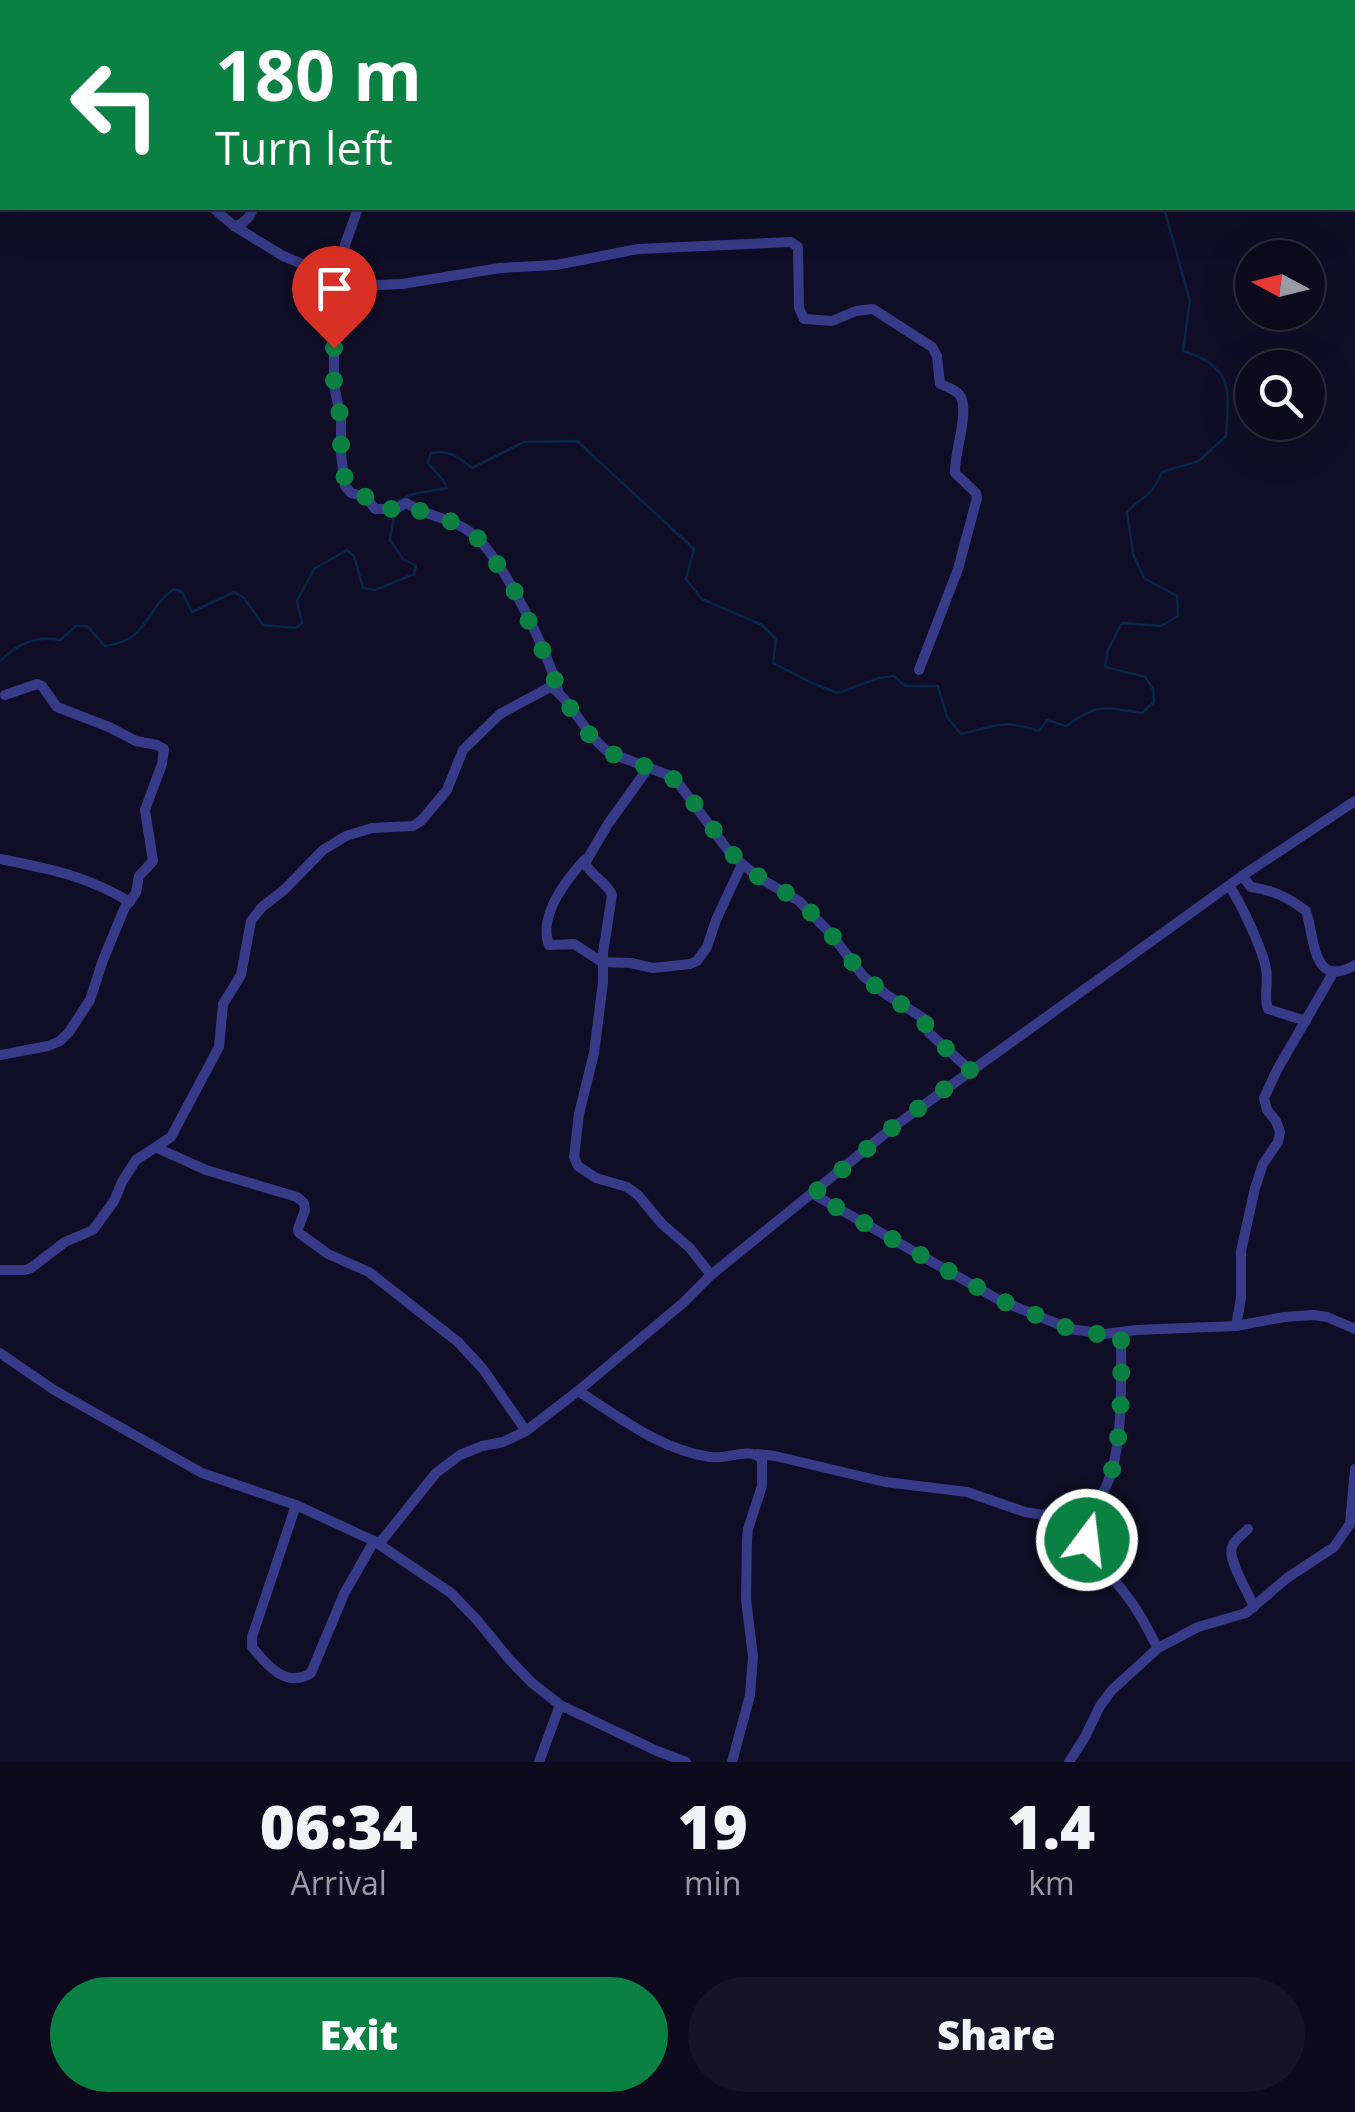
<!DOCTYPE html>
<html lang="en">
<head>
<meta charset="utf-8">
<style>
  :root { --surface:#0c0a1c; --page:#151325; --text:#f1f3f6; --muted:#9a9aa3; --line:#2c2b3b; --accent:#0b8043 }
  body { margin:0; font-family:"Open Sans",sans-serif; background:var(--page); color:var(--text); height:100vh; display:flex; flex-direction:column; font-size:38px; white-space:nowrap }
  * { box-sizing:border-box; margin:0 }
  p { font-size:32px; color:var(--muted) }
  .icon { flex:none; width:55px; height:55px; fill:none; stroke:currentColor; stroke-width:2; stroke-linecap:round; stroke-linejoin:round }
  .map { position:relative; height:1762px; overflow:hidden }
  .side { display:flex; flex-direction:column; background:var(--surface); flex:1 }
  .side>* { flex:none }
  .hud { position:absolute; left:0px; top:0px; width:1355px; height:210px; box-shadow:0 10px 40px #0002,0 0 0 2px var(--line); background:#0b8043; color:#fff; overflow:hidden }
  .needle { width:65px; rotate:277deg }
  .buttons { position:absolute; left:1235px; top:240px; display:grid; gap:20px }
  .buttons a { display:grid; place-items:center; width:90px; height:90px; border-radius:50%; background:var(--surface); box-shadow:0 10px 40px #0002,0 0 0 2px var(--line); font-size:50px }
  .pin { position:absolute; display:grid; place-items:center; width:85px; height:85px; color:#fff; margin:-102px -42px; border-radius:50% 50% 50% 0; rotate:-45deg; box-shadow:0 0 10px #0007 }
  .pin .icon { rotate:45deg }
  .me { position:absolute; width:110px; margin:-55px; rotate:15deg; stroke-linejoin:round; filter:drop-shadow(0 0 8px #0008) }
  .turn { display:flex; align-items:center; gap:35px; height:210px; padding:0 50px; font-size:45px }
  .turn .icon { width:130px; height:130px; stroke-width:2.5 }
  .turn b { display:block; font-size:70px; line-height:85px }
  .eta { display:flex; justify-content:space-evenly; align-items:center; height:170px; text-align:center }
  .eta b { font-size:60px; font-weight:800; line-height:70px }
  .primary-button { display:flex; gap:20px; margin-top:auto; padding:20px 50px }
  .primary-button a { flex:1; height:115px; border-radius:60px; background:var(--accent); color:#fff; font-size:40px; font-weight:800; line-height:115px; text-align:center }
  .primary-button a+a { background:var(--page); color:var(--text) }
  .map>svg:first-child { display:block }
</style>
</head>
<body>
<div class="map">
<svg width="1355" height="1762" viewBox="0 0 1355 1762">
  <rect width="100%" height="100%" fill="#100e26"/>
  <g fill="none" stroke-linecap="round" stroke-linejoin="round">
    <g stroke="#0a2749" stroke-width="2.5">
      <polyline points="1086,0 1089,2"/>
      <path d="M 396,502 L 413,494 L 447,488 L 443,480 L 428,463 L 431,453 C 450,450 457,456 472,468 L 524,442 L 577,441 L 694,549 L 686,579 L 702,599 L 762,625 L 776,639 L 773,663 L 812,683 L 838,693 L 879,678 L 894,676 L 905,686 L 938,686 L 947,717 L 961,734 C 995,726 1005,719 1039,731 L 1047,720 L 1066,726 C 1099,703 1104,707 1142,713 L 1154,702 L 1153,689 L 1145,677 L 1105,667 L 1108,650 L 1122,623 L 1161,626 L 1178,616 L 1177,596 L 1144,578 L 1133,554 L 1127,512 C 1144,494 1151,498 1162,472 L 1199,461 L 1226,436 C 1229,389 1234,367 1183,351 L 1190,301 L 1164,208"/>
      <path d="M 0,661 C 18,644 35,635 60,640 L 76,626 L 87,626 L 105,646 C 150,640 143,611 174,589 L 182,592 L 192,612 L 234,592 L 244,598 L 263,625 L 296,628 L 302,623 L 297,601 L 314,569 L 347,550 L 354,556 L 363,588 L 375,590 L 414,574 L 416,566 L 403,559 L 390,540 L 394,515"/>
    </g>
    <g stroke="#373b87" stroke-width="10">
      <polyline points="208,0 208,2"/>
      <polyline points="302,2 302,0"/>
      <polyline points="391,2 391,0"/>
      <polyline points="505,2 512,0"/>
      <polyline points="0,100 2,101"/>
      <path d="M 213,208 L 234,226 L 283,256 L 344,281 L 378,285 L 402,284 L 500,268 L 556,265 L 638,249 L 791,242 L 798,247 L 799,308 L 804,319 L 832,321 L 856,311 L 873,309 L 932,347 L 937,356 L 940,384 C 947,387 957,390 961,397 C 969,416 954,452 955,473 L 976,493 L 977,498 L 958,569 L 919,670"/>
      <path d="M 358,208 L 345,245 L 344,281 L 334,348 L 334,385 L 341,420 L 341,454 L 345,486 L 351,493 L 366,497 L 375,509 L 395,509 L 406,503 C 413,506 419,511 427,513 C 442,519 457,522 470,532 C 502,555 547,651 558,690"/>
      <path d="M 234,226 C 243,225 251,216 253,208"/>
      <path d="M 649,767 L 608,824 L 585,863 C 591,876 606,881 612,895 L 603,953 L 603,982 L 594,1053 L 579,1114 L 574,1157 L 578,1166 L 596,1178 L 627,1187 L 638,1195 L 662,1224 L 690,1248 L 711,1275"/>
      <path d="M 0,859 C 51,869 84,875 130,902"/>
      <path d="M 585,859 C 566,880 538,916 549,945 L 574,944 L 602,962 L 631,963 L 653,968 L 690,964 L 697,961 L 707,947 L 716,920 L 742,864"/>
      <path d="M 1242,876 L 1251,887 C 1273,890 1289,898 1306,911 C 1315,938 1312,990 1355,965"/>
      <path d="M 1229,886 C 1240,901 1263,950 1266,969 C 1269,983 1263,995 1268,1009 L 1306,1021"/>
      <polyline points="0,1055 48,1046 60,1041 69,1032 90,1000 103,960 125,907 136,893 139,876 153,861 145,810 162,764 164,749 157,745 136,741 109,727 57,707 42,686 37,684 5,695"/>
      <polyline points="157,1148 206,1170 297,1197 304,1203 305,1210 298,1229 299,1233 328,1254 369,1272 458,1342 483,1369 526,1431"/>
      <polyline points="813,1194 999,1300 1070,1329 1105,1334 1136,1330 1236,1326 1284,1317 1314,1315 1327,1317 1355,1329"/>
      <path d="M 0,1270 L 25,1270 L 31,1268 L 65,1242 L 93,1230 L 114,1201 L 122,1182 L 136,1160 L 171,1137 L 219,1047 L 223,1004 L 241,975 L 251,921 L 262,907 L 284,890 L 323,850 L 346,836 L 372,828 L 413,826 L 421,821 L 447,790 L 463,750 L 500,714 L 550,687 C 567,694 587,738 610,753 L 668,775 L 679,784 L 727,849 L 742,864 L 763,880 L 799,901 L 831,934 L 863,976 L 887,995 L 923,1018 L 929,1033 L 970,1070"/>
      <polyline points="1236,1326 1241,1298 1241,1251 1255,1188 1263,1164 1278,1142 1280,1132 1276,1121 1267,1110 1264,1098 1277,1070 1333,973"/>
      <path d="M 1121,1332 C 1121,1374 1125,1457 1102,1494 C 1097,1502 1087,1509 1081,1517 C 1085,1554 1115,1577 1134,1606 C 1143,1619 1150,1634 1158,1648"/>
      <polyline points="0,1353 54,1390 202,1473 296,1505 374,1541 451,1593 477,1620 509,1659 531,1682 560,1705 657,1751 686,1762"/>
      <path d="M 578,1391 C 621,1418 659,1449 710,1457 C 728,1460 749,1446 762,1459 L 762,1486 L 748,1529 L 747,1540 L 746,1599 L 753,1657 L 750,1695 L 732,1762"/>
      <polyline points="758,1454 775,1456 885,1482 967,1492 1025,1512 1043,1515 1081,1517"/>
      <path d="M 296,1505 L 252,1637 L 252,1647 C 267,1665 286,1689 311,1673 L 344,1594 L 374,1541"/>
      <path d="M 1248,1529 C 1243,1534 1234,1540 1232,1547 C 1227,1560 1249,1593 1254,1607"/>
      <polyline points="379,1544 436,1473 460,1455 482,1446 503,1442 526,1431 578,1391 683,1303 711,1275 892,1128 1242,876 1355,801"/>
      <polyline points="539,1762 560,1705"/>
      <polyline points="1069,1762 1085,1737 1100,1706 1112,1690 1158,1648 1198,1627 1246,1613 1287,1578 1334,1547 1350,1524 1355,1469"/>
    </g>
  </g>
  <g fill="none" stroke-linecap="round" stroke-linejoin="round">
    <path stroke="#0b8043" stroke-width="18" stroke-dasharray="0 32.4" d="M 334,348 L 334,384 L 341,420 L 341,454 L 346,486 L 351,492 L 366,497 L 374,509 L 395,509 L 406,503 L 422,512 L 448,520 L 469,530 L 484,544 L 514,590 L 551,668 L 558,690 L 586,731 L 602,748 L 610,753 L 668,775 L 680,784 L 728,849 L 742,864 L 763,880 L 799,900 L 831,934 L 863,976 L 887,995 L 923,1018 L 929,1033 L 970,1070 L 892,1128 L 813,1194 L 1000,1300 L 1070,1329 L 1094,1334 L 1121,1332 C 1121,1374 1125,1457 1102,1494 C 1097,1502 1087,1509 1081,1517 L 1087,1540"/>
  </g>
</svg>
<div class="buttons">
<a><svg class="needle" viewBox="-14 -14 28 28"><path d="M0-13l5 13h-10z" fill="#e53935"/><path d="M0 13l5-13h-10z" fill="#9a9aa3"/></svg></a>
<a><svg class="icon" aria-label="search" viewBox="0 0 24 24"><circle cx="10" cy="10" r="6"/><path d="M15 15l6 6"/></svg></a>
</div>
<div class="pin" style="left:334px;top:348px;background:#d93025"><svg class="icon" aria-label="arrive" viewBox="0 0 24 24"><path d="M6 21V4h12l-3 4 3 4H6"/></svg></div>
<svg class="me" style="left:1087px;top:1540px" viewBox="-20 -20 40 40"><circle r="17" fill="#0b8043" stroke="#fff" stroke-width="3"/><path d="M0-11L8 9 0 5-8 9z" fill="#fff"/></svg>
<div class="hud">
<div class="turn"><svg class="icon" aria-label="left" viewBox="0 0 24 24"><path d="M17 20v-9H6M10 6l-5 5 5 5"/></svg><div><b>180 m</b>Turn left</div></div>
</div>
</div>
<section class="side">
<div class="eta">
<div><b>06:34</b><p>Arrival</p></div>
<div><b>19</b><p>min</p></div>
<div><b>1.4</b><p>km</p></div>
</div>
<div class="primary-button"><a>Exit</a><a>Share</a></div>
</section>
</body>
</html>
